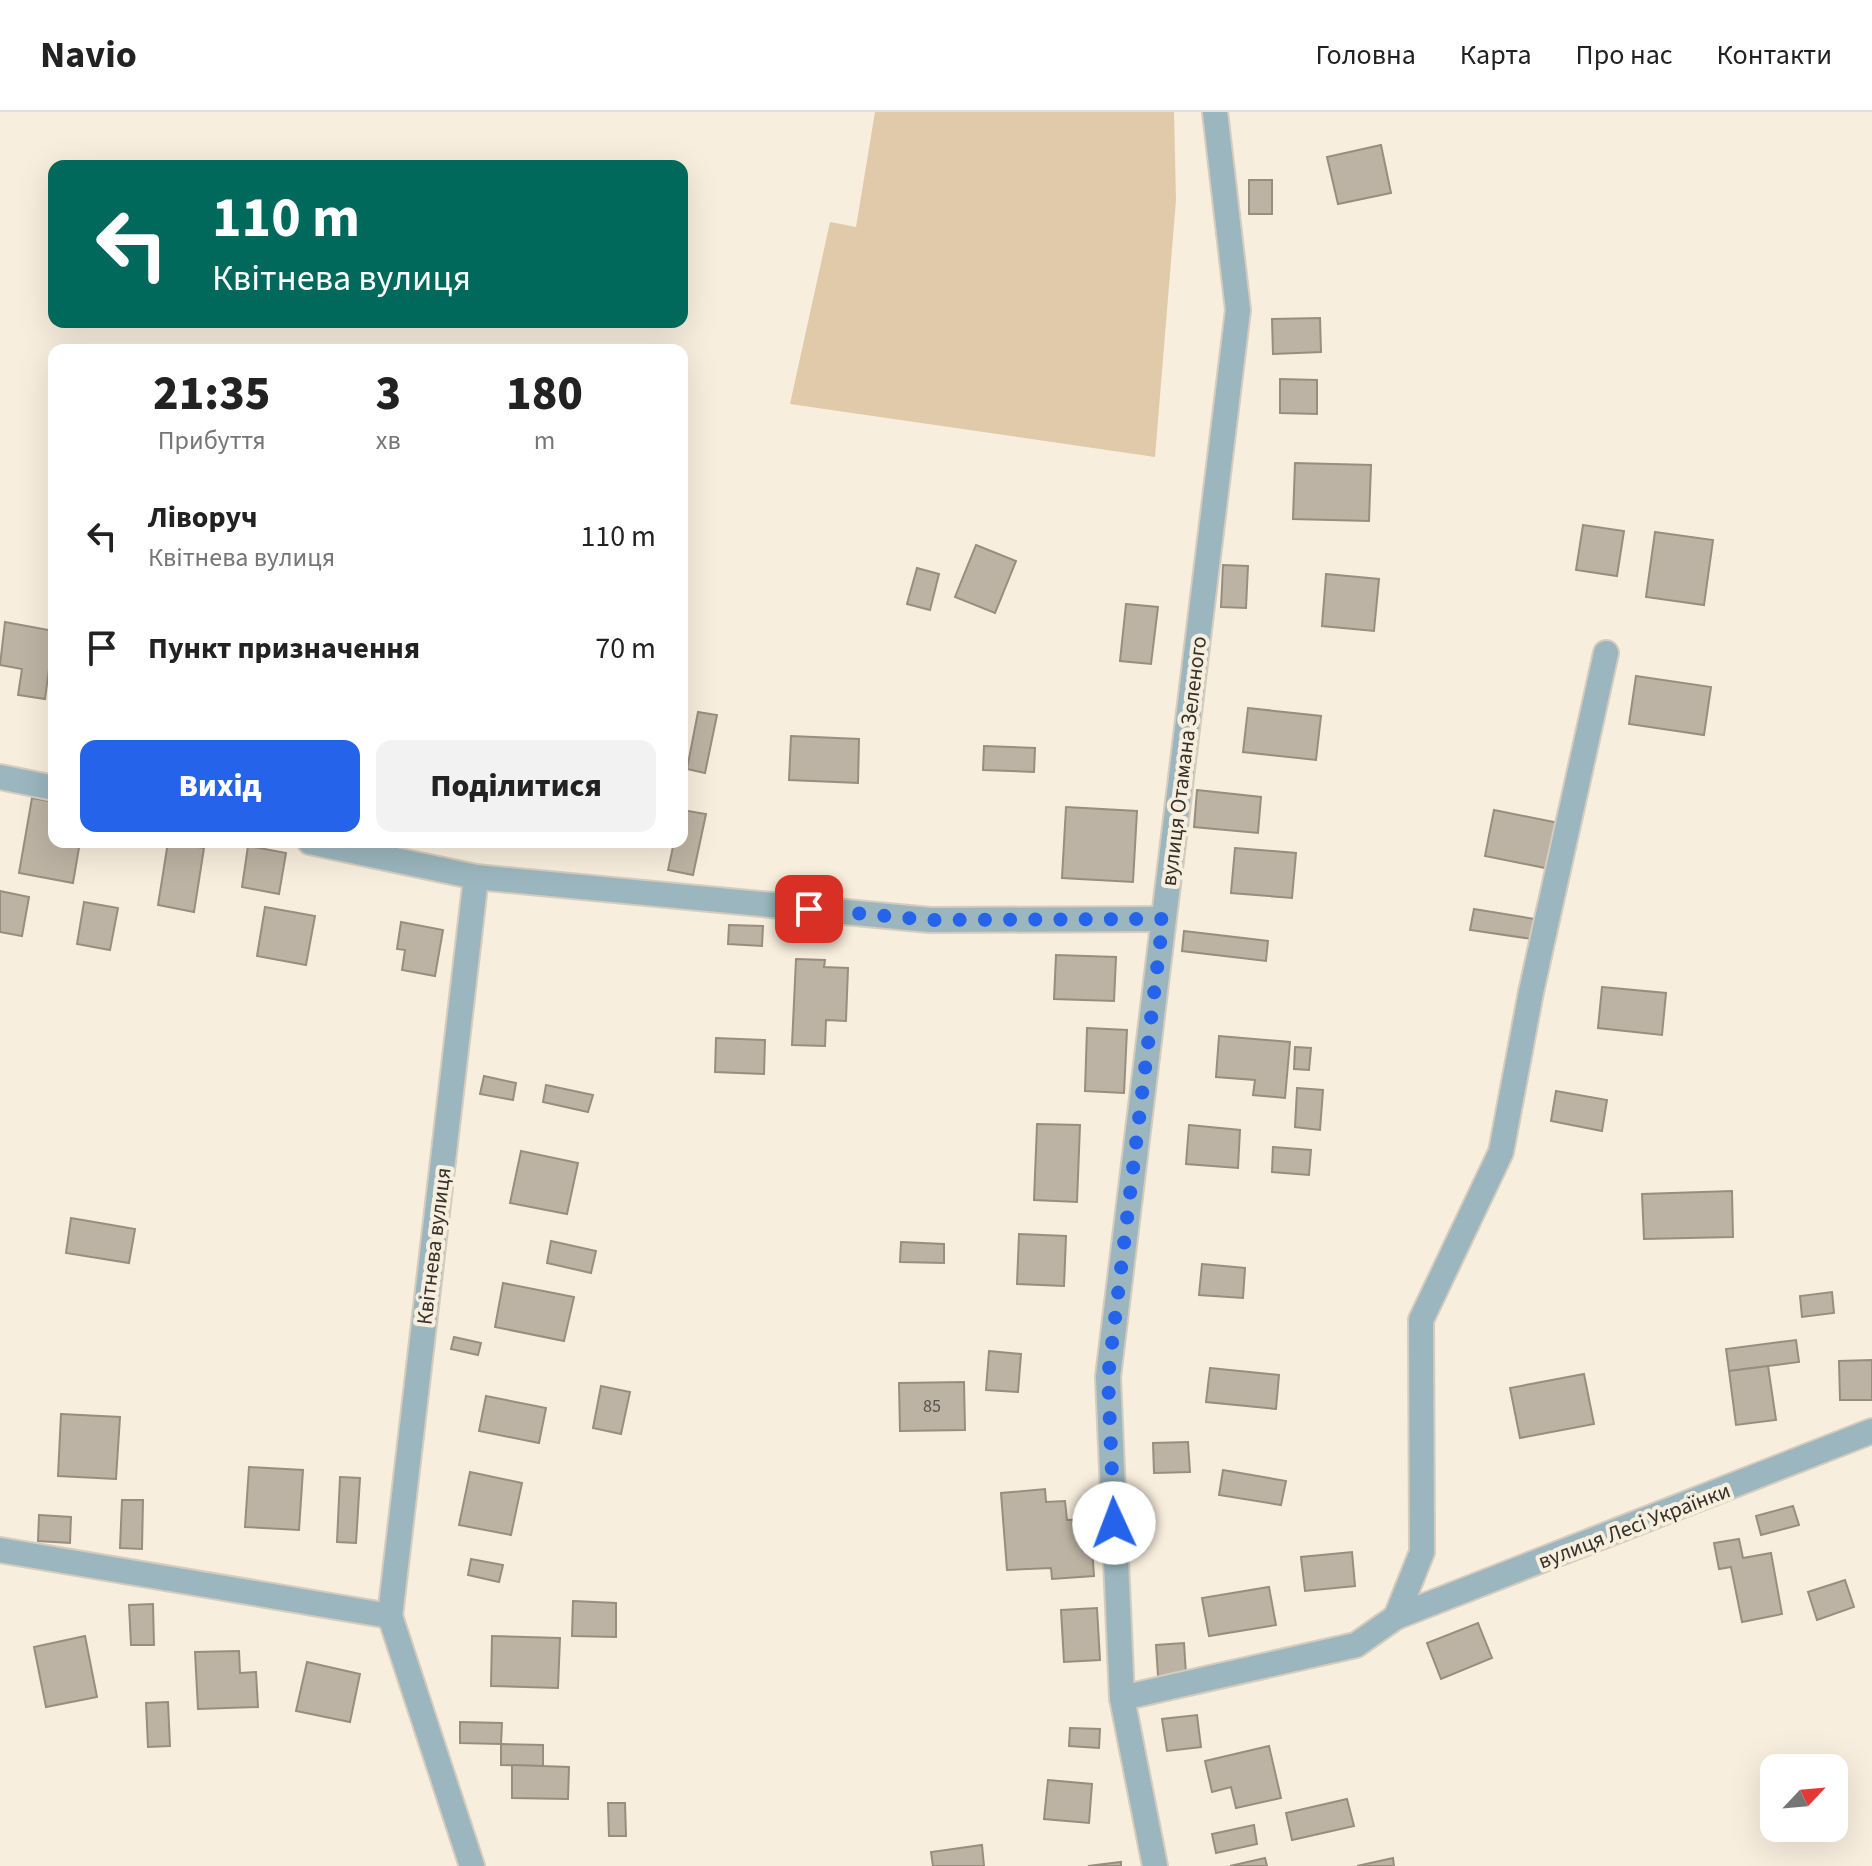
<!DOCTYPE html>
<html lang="uk">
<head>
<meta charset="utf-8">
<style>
  :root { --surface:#fff; --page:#f2f2f2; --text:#222; --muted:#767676; --line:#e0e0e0; --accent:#2563eb }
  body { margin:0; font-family:"Source Sans 3",sans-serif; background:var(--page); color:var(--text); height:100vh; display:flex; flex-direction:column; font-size:30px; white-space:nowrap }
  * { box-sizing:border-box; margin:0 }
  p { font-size:26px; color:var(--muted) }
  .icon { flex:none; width:44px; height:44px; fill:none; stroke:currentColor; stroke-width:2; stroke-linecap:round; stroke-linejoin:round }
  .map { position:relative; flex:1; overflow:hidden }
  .panel { position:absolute; left:48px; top:232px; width:640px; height:504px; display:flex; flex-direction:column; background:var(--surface); border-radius:16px; box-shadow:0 8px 32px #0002 }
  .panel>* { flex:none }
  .guide { position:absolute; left:48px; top:48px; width:640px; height:168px; border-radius:16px; box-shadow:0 8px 32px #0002; background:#00695c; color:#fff; overflow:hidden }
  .needle { width:52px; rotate:64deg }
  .controls { position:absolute; left:1760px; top:1642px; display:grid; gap:16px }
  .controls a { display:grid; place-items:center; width:88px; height:88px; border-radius:16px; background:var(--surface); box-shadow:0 8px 32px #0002; font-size:40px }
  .pin { position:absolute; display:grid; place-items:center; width:68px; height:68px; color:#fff; margin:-34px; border-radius:16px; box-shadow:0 4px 12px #0006 }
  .me { position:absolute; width:88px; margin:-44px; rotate:358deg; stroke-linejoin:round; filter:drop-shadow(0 0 6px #0008) }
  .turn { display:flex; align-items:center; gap:28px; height:168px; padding:0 32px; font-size:36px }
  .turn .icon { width:104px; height:104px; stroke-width:2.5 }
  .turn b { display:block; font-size:56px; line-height:68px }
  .eta { display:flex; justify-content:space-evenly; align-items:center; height:136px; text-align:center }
  .eta b { font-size:48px; font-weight:800; line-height:56px }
  .action { display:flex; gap:16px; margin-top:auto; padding:16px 32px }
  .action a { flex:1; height:92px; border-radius:16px; background:var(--accent); color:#fff; font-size:32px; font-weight:800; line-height:92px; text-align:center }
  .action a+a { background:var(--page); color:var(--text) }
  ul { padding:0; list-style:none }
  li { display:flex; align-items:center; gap:24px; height:112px; padding:0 32px }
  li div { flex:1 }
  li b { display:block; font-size:30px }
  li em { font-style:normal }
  header { display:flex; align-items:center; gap:48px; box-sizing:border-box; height:112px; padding:0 40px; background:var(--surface); border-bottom:2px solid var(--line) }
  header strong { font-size:38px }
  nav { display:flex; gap:44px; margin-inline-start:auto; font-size:28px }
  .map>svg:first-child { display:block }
</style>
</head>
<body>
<header>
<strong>Navio</strong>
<nav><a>Головна</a><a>Карта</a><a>Про нас</a><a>Контакти</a></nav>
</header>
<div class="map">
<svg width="1872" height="1754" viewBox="0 0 1872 1754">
  <rect width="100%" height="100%" fill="#f8eede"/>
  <polygon fill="#e0caaa" points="875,0 1174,0 1176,88 1155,345 790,292 830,110 856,115"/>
  <g fill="#bdb3a4" stroke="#988e80" stroke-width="2">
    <polygon points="1381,33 1391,81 1338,92 1327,45"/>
    <rect x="1249" y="68" width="23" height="34"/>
    <polygon points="1320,206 1321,240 1273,242 1272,207"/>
    <polygon points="1280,267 1317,268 1317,302 1280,301"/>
    <polygon points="1295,351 1371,353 1369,409 1293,407"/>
    <polygon points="1583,413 1624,419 1617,464 1576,458"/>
    <polygon points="1655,420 1713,428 1704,493 1646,485"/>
    <polygon points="976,433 1016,449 995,501 955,485"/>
    <polygon points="1223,453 1248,454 1246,496 1221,495"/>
    <polygon points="917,456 939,462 930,498 907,492"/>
    <polygon points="1326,462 1379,467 1374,519 1322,514"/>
    <polygon points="1126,492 1158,495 1151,552 1120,549"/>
    <polygon points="5,510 54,519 45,587 18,583 22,557 0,553"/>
    <polygon points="1636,564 1711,575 1704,623 1629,612"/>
    <polygon points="1248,596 1321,604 1316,648 1243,640"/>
    <polygon points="698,600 717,603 705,661 687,657"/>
    <polygon points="791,624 859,627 858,671 789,668"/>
    <polygon points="984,634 1035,636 1034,660 983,658"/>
    <polygon points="1197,678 1261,685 1258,721 1194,715"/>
    <polygon points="32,686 54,690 54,730 80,730 73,771 19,761"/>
    <polygon points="1066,695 1137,699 1133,770 1062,766"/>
    <polygon points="682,698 706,702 693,763 668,758 674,730 682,730"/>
    <polygon points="1494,698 1559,711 1550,757 1485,744"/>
    <polygon points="168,730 204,736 194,800 158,793"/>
    <polygon points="248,734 286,741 279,782 242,775"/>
    <polygon points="1235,736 1296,741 1292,786 1231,781"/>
    <polygon points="0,779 29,785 22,824 0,820"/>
    <polygon points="84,790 118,796 110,838 77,832"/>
    <polygon points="265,795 315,804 306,853 257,844"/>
    <polygon points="1474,797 1535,807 1532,827 1470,818"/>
    <polygon points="401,810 443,818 435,864 402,858 405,838 397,837"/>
    <polygon points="729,813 763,814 762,834 728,832"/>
    <polygon points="1184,819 1268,829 1266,849 1182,839"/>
    <polygon points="1056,843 1116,845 1114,889 1054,887"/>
    <polygon points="796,847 825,848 824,855 848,856 846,909 826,908 825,934 792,933"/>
    <polygon points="1602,875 1666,881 1662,923 1598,916"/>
    <polygon points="1087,916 1127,918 1124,981 1085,979"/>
    <polygon points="1219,924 1290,930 1285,986 1253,983 1255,968 1216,965"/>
    <polygon points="716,926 765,928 764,962 715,960"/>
    <polygon points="1295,935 1311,936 1309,958 1294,957"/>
    <polygon points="484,964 516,971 513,988 480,982"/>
    <polygon points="546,973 593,983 588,1000 543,990"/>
    <polygon points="1297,976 1323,978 1320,1018 1295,1015"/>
    <polygon points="1556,979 1607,988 1602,1019 1551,1009"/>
    <polygon points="1037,1012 1080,1013 1077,1090 1034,1088"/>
    <polygon points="1189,1013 1240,1018 1238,1056 1186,1052"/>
    <polygon points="1273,1035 1311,1038 1309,1063 1272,1060"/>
    <polygon points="521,1039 578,1051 567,1102 510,1091"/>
    <polygon points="1732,1079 1733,1125 1644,1127 1642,1082"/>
    <polygon points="71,1106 135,1117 129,1151 66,1141"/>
    <polygon points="1019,1122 1066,1124 1064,1174 1017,1172"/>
    <polygon points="551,1129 596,1139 591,1161 547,1151"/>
    <polygon points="901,1130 944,1132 944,1151 900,1150"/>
    <polygon points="1202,1152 1245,1156 1243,1186 1199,1183"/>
    <polygon points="503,1171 574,1185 564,1229 495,1215"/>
    <polygon points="1832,1180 1834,1201 1802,1205 1800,1184"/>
    <polygon points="454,1225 481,1231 478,1243 451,1237"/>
    <polygon points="1796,1228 1799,1250 1729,1259 1726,1237"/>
    <polygon points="989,1239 1021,1242 1018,1280 986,1278"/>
    <polygon points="1872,1248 1872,1288 1840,1288 1839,1249"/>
    <polygon points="1768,1254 1776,1308 1736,1313 1729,1259"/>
    <polygon points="1210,1256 1279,1263 1276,1297 1206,1290"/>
    <polygon points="1584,1262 1594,1312 1520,1326 1510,1276"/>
    <polygon points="964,1270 965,1318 900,1319 899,1271"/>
    <polygon points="601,1274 630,1280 621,1322 593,1316"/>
    <polygon points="486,1284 546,1296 539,1331 479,1319"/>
    <polygon points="61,1302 120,1305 116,1367 58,1364"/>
    <polygon points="1188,1330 1190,1360 1154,1361 1153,1331"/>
    <polygon points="249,1355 303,1358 299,1418 245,1415"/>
    <polygon points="1223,1358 1286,1369 1281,1393 1219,1383"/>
    <polygon points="470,1360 522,1371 511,1423 459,1413"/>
    <polygon points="340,1365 360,1366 356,1431 337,1430"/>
    <polygon points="1045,1377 1046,1390 1065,1389 1067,1408 1090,1407 1094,1464 1052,1467 1051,1456 1007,1458 1001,1381"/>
    <polygon points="122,1388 143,1388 142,1437 120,1436"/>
    <polygon points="1793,1394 1799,1413 1761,1423 1756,1404"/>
    <polygon points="39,1403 71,1405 70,1431 38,1429"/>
    <polygon points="1739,1427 1743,1446 1771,1441 1782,1502 1742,1510 1731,1455 1719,1457 1714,1431"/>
    <polygon points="1352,1440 1355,1474 1305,1479 1301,1445"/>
    <polygon points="471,1447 503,1453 499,1470 468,1463"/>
    <polygon points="1845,1468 1854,1495 1817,1508 1808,1480"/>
    <polygon points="1269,1475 1276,1513 1209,1524 1202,1486"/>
    <polygon points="573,1489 616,1491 616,1525 572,1524"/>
    <polygon points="153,1492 154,1533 131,1533 129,1493"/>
    <polygon points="1097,1496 1100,1548 1064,1550 1061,1498"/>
    <polygon points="1478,1511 1492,1546 1441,1567 1427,1531"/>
    <polygon points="85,1524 97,1585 46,1595 34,1535"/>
    <polygon points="492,1524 560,1526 558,1576 491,1574"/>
    <polygon points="1184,1531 1186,1563 1158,1564 1156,1533"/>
    <polygon points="239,1539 240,1561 256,1560 258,1595 198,1597 195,1540"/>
    <polygon points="307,1550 360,1562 350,1610 296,1599"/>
    <polygon points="168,1590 170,1634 148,1635 146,1591"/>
    <polygon points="1197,1603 1201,1635 1167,1639 1162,1607"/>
    <polygon points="460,1610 502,1611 501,1632 460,1631"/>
    <polygon points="1070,1616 1100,1617 1099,1636 1069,1634"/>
    <polygon points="501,1632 543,1633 543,1654 501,1653"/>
    <polygon points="1269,1634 1281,1686 1236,1696 1231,1675 1212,1680 1205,1649"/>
    <polygon points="512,1653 569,1655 568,1687 512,1686"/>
    <polygon points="1048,1668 1092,1672 1089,1711 1044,1707"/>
    <polygon points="1347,1687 1354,1714 1292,1728 1286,1701"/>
    <polygon points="608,1691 625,1691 626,1724 609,1724"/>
    <polygon points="1254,1713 1257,1732 1216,1741 1212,1722"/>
    <polygon points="982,1733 984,1754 933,1754 931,1740"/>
    <polygon points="1265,1746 1267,1754 1230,1754"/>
    <polygon points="1393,1746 1394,1754 1357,1754"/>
    <polygon points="1121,1750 1121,1754 1088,1754"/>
  </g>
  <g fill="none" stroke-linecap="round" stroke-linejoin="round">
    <g stroke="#d5ccbe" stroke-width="28">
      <g id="minor">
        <polyline points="0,665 54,676"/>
        <polyline points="310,730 476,765 930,808 1163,807"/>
        <polyline points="0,1438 390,1504 476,765"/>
        <polyline points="390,1504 472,1754"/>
        <polyline points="1396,1505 1872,1319"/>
        <polyline points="1122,1586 1356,1533 1396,1505 1422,1440 1421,1208 1501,1040 1531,880 1606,541"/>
        <polyline points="1155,1754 1122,1586 1108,1265 1238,198 1215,0"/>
      </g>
    </g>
    <use href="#minor" stroke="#9bb6be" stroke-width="24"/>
  </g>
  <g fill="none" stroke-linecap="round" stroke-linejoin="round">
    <polyline stroke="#2563eb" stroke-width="14" stroke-dasharray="0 25.2" points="809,797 930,808 1163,807 1108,1265 1114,1411"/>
  </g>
  <g text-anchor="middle" stroke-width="8" stroke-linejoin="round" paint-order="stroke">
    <g font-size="18" fill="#575249">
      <text x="932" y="1300">85</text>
    </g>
    <g font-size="22" fill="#35312b" stroke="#f8eede">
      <text transform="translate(1183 649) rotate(-83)" y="8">вулиця Отамана Зеленого</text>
      <text transform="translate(433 1134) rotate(-83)" y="8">Квітнева вулиця</text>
      <text transform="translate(1634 1413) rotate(-21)" y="8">вулиця Лесі Українки</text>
    </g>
  </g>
</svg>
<div class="controls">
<a><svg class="needle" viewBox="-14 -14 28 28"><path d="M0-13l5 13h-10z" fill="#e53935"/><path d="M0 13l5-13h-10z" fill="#767676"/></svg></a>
</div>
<div class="pin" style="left:809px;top:797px;background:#d93025"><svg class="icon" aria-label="arrive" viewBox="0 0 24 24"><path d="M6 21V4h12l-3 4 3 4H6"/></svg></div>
<svg class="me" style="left:1114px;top:1411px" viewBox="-20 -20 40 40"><circle r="19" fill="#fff"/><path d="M0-13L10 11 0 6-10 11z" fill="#2563eb"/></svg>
<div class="guide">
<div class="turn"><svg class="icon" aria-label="left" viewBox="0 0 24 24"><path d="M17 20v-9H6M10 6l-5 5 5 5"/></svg><div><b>110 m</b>Квітнева вулиця</div></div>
</div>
<section class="panel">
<div class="eta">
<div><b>21:35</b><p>Прибуття</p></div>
<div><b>3</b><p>хв</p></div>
<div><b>180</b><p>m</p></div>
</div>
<ul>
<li><svg class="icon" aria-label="left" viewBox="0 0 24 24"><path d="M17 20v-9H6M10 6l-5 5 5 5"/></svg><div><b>Ліворуч</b><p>Квітнева вулиця</p></div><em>110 m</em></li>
<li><svg class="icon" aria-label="arrive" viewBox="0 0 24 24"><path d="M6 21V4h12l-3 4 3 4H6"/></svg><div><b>Пункт призначення</b></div><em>70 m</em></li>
</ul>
<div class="action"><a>Вихід</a><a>Поділитися</a></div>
</section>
</div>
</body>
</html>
